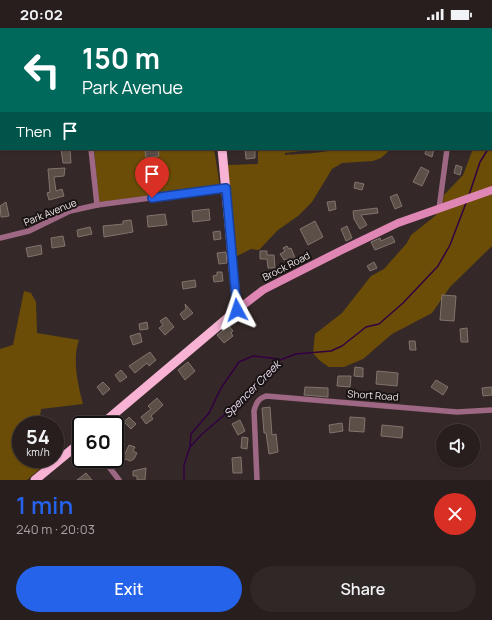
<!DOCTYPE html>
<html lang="en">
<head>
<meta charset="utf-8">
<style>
  :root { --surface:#281e1e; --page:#302727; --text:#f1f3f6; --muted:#a5a2a4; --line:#443c3c; --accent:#2563eb }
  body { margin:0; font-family:Manrope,sans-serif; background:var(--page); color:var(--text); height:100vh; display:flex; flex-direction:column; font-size:15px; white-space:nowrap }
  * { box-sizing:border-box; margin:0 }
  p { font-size:13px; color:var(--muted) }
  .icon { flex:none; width:22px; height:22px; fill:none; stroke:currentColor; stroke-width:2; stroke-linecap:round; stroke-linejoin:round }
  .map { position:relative; height:452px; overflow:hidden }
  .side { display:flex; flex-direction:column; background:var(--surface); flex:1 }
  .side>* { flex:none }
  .guide { position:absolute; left:0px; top:0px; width:492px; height:122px; box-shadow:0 1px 3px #0004,0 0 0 1px var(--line); background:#00695c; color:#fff; overflow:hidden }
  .fabs { position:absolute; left:436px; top:396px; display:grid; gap:8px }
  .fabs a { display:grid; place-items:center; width:44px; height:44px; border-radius:50%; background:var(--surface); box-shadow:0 1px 3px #0004,0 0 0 1px var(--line); font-size:20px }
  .speed { position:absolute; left:12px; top:388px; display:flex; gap:8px; font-size:20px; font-weight:700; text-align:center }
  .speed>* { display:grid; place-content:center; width:52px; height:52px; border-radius:50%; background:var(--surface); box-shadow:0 1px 3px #0004,0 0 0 1px var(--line); line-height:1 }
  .speed small { font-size:10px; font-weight:400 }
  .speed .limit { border:2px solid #111; border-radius:6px; background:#fff; color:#111 }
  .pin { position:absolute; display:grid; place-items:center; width:34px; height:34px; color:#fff; margin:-41px -17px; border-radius:50% 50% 50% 0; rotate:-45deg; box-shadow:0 0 4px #0007 }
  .pin .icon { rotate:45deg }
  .me { position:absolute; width:44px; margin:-22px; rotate:355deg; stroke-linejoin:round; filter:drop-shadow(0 0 3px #0008) }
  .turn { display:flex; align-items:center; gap:14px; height:84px; padding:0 16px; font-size:18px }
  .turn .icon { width:52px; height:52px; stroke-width:2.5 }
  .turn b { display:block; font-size:28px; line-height:34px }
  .then { display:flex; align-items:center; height:38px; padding:0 16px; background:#0003; gap:8px; font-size:15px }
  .round { display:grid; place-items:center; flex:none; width:42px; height:42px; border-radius:21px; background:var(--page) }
  .overview { display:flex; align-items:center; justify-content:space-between; height:68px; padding:0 16px }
  h1 { font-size:24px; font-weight:600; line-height:30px; color:var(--accent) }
  .primary-button { display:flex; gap:8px; margin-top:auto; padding:8px 16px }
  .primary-button a { flex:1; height:46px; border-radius:24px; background:var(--accent); color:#fff; font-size:16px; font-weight:600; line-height:46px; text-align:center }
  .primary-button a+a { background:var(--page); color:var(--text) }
  .status { display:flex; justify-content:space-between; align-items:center; height:28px; padding:0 20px; background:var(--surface); direction:ltr }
  .status svg { height:11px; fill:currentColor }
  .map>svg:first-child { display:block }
</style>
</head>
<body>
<div class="status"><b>20:02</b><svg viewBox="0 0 49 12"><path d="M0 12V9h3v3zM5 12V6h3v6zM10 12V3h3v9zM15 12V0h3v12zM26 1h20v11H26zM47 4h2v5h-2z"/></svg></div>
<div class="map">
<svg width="492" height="452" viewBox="0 0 492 452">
  <rect width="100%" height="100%" fill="#352828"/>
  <g fill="#6b4d08">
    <polygon points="492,88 492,218 450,259 432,285 392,306 363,331 344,339 329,339 319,332 313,325 315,306 342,285 371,248 384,241 407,215 411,207 435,188 442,179 444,167 463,147 473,121 491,121"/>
    <polygon points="94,121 214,121 220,159 99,174"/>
    <path d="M 258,121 L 318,121 L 285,125 L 285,127 C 295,126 328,125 334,121 L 391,121 L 381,130 L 373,133 L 342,135 L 332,141 L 312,174 L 298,188 L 278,202 L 259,222 L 251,221 L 237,228 L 227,137 L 258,136 Z"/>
    <path d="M 24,263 L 31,265 L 36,274 L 37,305 L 79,312 C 72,331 78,357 83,376 L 41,381 L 40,389 L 43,397 L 21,397 L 21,431 L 52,431 L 27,452 L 0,452 L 0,321 L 13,317 Z"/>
  </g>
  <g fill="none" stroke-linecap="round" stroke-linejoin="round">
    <g stroke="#320041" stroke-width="1.5">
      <polyline points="491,116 492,115"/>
      <polyline points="469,167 480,134 488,121"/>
      <polyline points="190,419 191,406 209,385 221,360 239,334 253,328 279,331"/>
      <polyline points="184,452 184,437 190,419 202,406 250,365 255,355 280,332 296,326 331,323 342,318 366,299 379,296 403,275 438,238 450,217 466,175"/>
    </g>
  </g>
  <g fill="#5b4f48" stroke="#81746d">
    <polygon points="61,121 70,121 71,135 63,135"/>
    <polygon points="245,121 255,121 255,130 246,131"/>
    <polygon points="426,121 434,121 432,129 425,126"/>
    <polygon points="158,122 159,128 146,130 145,123"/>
    <polygon points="456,137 462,139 460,147 454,145"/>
    <polygon points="421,139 429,143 422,158 413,154"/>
    <polygon points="65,140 64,148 54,149 56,163 62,161 64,168 49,172 47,165 50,164 48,141"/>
    <polygon points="355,154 364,156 362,162 354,160"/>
    <polygon points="397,166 402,178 395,181 390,169"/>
    <polygon points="335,173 336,181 329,183 327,174"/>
    <polygon points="6,174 9,188 3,189 1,189 0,178"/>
    <polygon points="377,180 378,185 361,187 367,197 360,201 354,191 353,183"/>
    <polygon points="209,181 210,192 193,194 192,183"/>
    <polygon points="165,186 167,197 148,199 147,188"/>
    <polygon points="131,192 133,204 104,209 103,198 123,196 123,193"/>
    <polygon points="315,193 323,209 308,217 300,201"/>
    <polygon points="347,198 352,210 346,213 341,201"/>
    <polygon points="90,199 92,206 78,209 77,202"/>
    <polygon points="220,203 221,211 214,212 213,204"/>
    <polygon points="63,208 65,218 52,220 51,210"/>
    <polygon points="392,208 395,214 375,222 371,214 380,210 381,213"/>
    <polygon points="41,217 42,226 28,229 26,220"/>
    <polygon points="287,218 289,221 291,220 295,230 289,233 287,231 284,232 280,226 285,223 283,220"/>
    <polygon points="260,223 267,223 267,227 274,227 275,240 268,240 267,231 260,231"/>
    <polygon points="226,224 227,235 219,236 217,225"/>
    <polygon points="374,234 377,240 370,243 367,238"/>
    <polygon points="217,244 222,244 223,253 214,254 213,248 217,247"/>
    <polygon points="195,252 196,259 183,261 182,254"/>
    <polygon points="442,267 456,268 454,293 440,292"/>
    <polygon points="185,276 193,285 184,292 180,286 186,281"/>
    <polygon points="166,289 174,299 165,307 159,300 163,297 160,293"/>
    <polygon points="147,294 148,301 140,302 139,296"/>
    <polygon points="229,298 233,303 231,305 233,308 224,315 217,307"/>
    <polygon points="467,300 468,314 461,314 460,301"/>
    <polygon points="140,305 142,314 133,317 130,308"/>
    <polygon points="409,313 415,313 416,322 410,322"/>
    <polygon points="150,324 156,332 149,338 147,335 135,345 129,338"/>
    <polygon points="188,334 195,343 185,352 178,342"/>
    <polygon points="355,339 363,340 363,349 354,348"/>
    <polygon points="121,342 127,349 120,354 115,347"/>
    <polygon points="377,343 398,345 397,358 376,356"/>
    <polygon points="338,348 351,348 350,359 337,358"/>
    <polygon points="436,352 448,359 443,367 431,359"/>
    <polygon points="103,354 110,361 103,367 97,359"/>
    <polygon points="305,359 328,360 328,369 304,367"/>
    <polygon points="492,359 492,367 483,368 482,360"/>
    <polygon points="157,370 163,377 151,388 153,391 146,396 141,389 151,381 148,378"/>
    <polygon points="270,379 272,407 276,406 278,424 269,426 266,405 264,405 262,380"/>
    <polygon points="129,389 136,396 131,401 124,394"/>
    <polygon points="350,389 365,390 364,404 349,403"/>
    <polygon points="240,392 245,403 238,407 232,396"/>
    <polygon points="342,395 343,403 330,405 329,397"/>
    <polygon points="382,397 403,399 402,410 381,408"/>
    <polygon points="242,409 248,410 247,421 241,420"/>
    <polygon points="129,417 135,419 133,423 137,425 134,431 130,433 123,430"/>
    <polygon points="241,429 242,445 233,445 232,430"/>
    <polygon points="146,440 145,452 137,452 137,448 133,448 133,443"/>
    <polygon points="86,445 92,452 77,452"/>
  </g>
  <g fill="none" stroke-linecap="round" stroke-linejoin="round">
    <g stroke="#9e6783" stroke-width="5.5">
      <polyline points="330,0 330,1"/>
      <polyline points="480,0 480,1"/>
      <polyline points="91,121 97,177"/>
      <polyline points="439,181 447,121"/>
      <polyline points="0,210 29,203 70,183 97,177 226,160"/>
      <polyline points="103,431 119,452"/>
      <path d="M 257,452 L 254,383 C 256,375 258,371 266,368 L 457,384 L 492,382"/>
    </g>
    <polyline stroke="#df86b5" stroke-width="8" points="237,282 263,262 340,223 398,195 492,162"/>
    <g stroke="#f7b2d4" stroke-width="9">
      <polyline points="208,0 208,1"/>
      <polyline points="101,397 237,282 222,121"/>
      <polyline points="35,452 81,414"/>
    </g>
  </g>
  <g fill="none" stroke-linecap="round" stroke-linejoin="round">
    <g stroke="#184099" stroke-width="10">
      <polyline id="route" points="152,170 226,160 237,282"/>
    </g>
    <use href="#route" stroke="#2563eb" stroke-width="7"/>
  </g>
  <g text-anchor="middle" stroke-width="4" stroke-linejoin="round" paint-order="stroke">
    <g font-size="10" fill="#ede4e4" stroke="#191313">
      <text transform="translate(50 184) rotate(-22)" y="4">Park Avenue</text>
      <text transform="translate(286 238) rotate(-27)" y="4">Brock Road</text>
      <text transform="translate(373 367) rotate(4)" y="4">Short Road</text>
    </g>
    <g font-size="11" font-style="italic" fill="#ecdef2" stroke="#191313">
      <text transform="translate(252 361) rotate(-45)" y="4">Spencer Creek</text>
    </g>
  </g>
</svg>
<div class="fabs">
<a><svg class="icon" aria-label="sound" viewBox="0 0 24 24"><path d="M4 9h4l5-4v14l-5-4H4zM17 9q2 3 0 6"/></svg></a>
</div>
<div class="speed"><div>54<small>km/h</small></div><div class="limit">60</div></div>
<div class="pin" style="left:152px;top:170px;background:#d93025"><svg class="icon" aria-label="arrive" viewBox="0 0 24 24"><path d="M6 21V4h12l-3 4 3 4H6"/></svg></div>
<svg class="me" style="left:237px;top:282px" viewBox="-20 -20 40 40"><path d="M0-17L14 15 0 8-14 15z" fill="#2563eb" stroke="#fff" stroke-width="4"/></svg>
<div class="guide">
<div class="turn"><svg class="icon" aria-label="left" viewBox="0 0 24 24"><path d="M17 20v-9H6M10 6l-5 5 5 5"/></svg><div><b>150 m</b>Park Avenue</div></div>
<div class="then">Then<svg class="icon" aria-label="arrive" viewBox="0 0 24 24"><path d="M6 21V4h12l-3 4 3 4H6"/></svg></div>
</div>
</div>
<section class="side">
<div class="overview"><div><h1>1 min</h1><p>240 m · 20:03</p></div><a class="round" style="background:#d93025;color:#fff"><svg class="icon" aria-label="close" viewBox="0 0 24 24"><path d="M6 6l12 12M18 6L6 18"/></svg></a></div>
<div class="primary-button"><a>Exit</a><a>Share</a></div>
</section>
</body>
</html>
